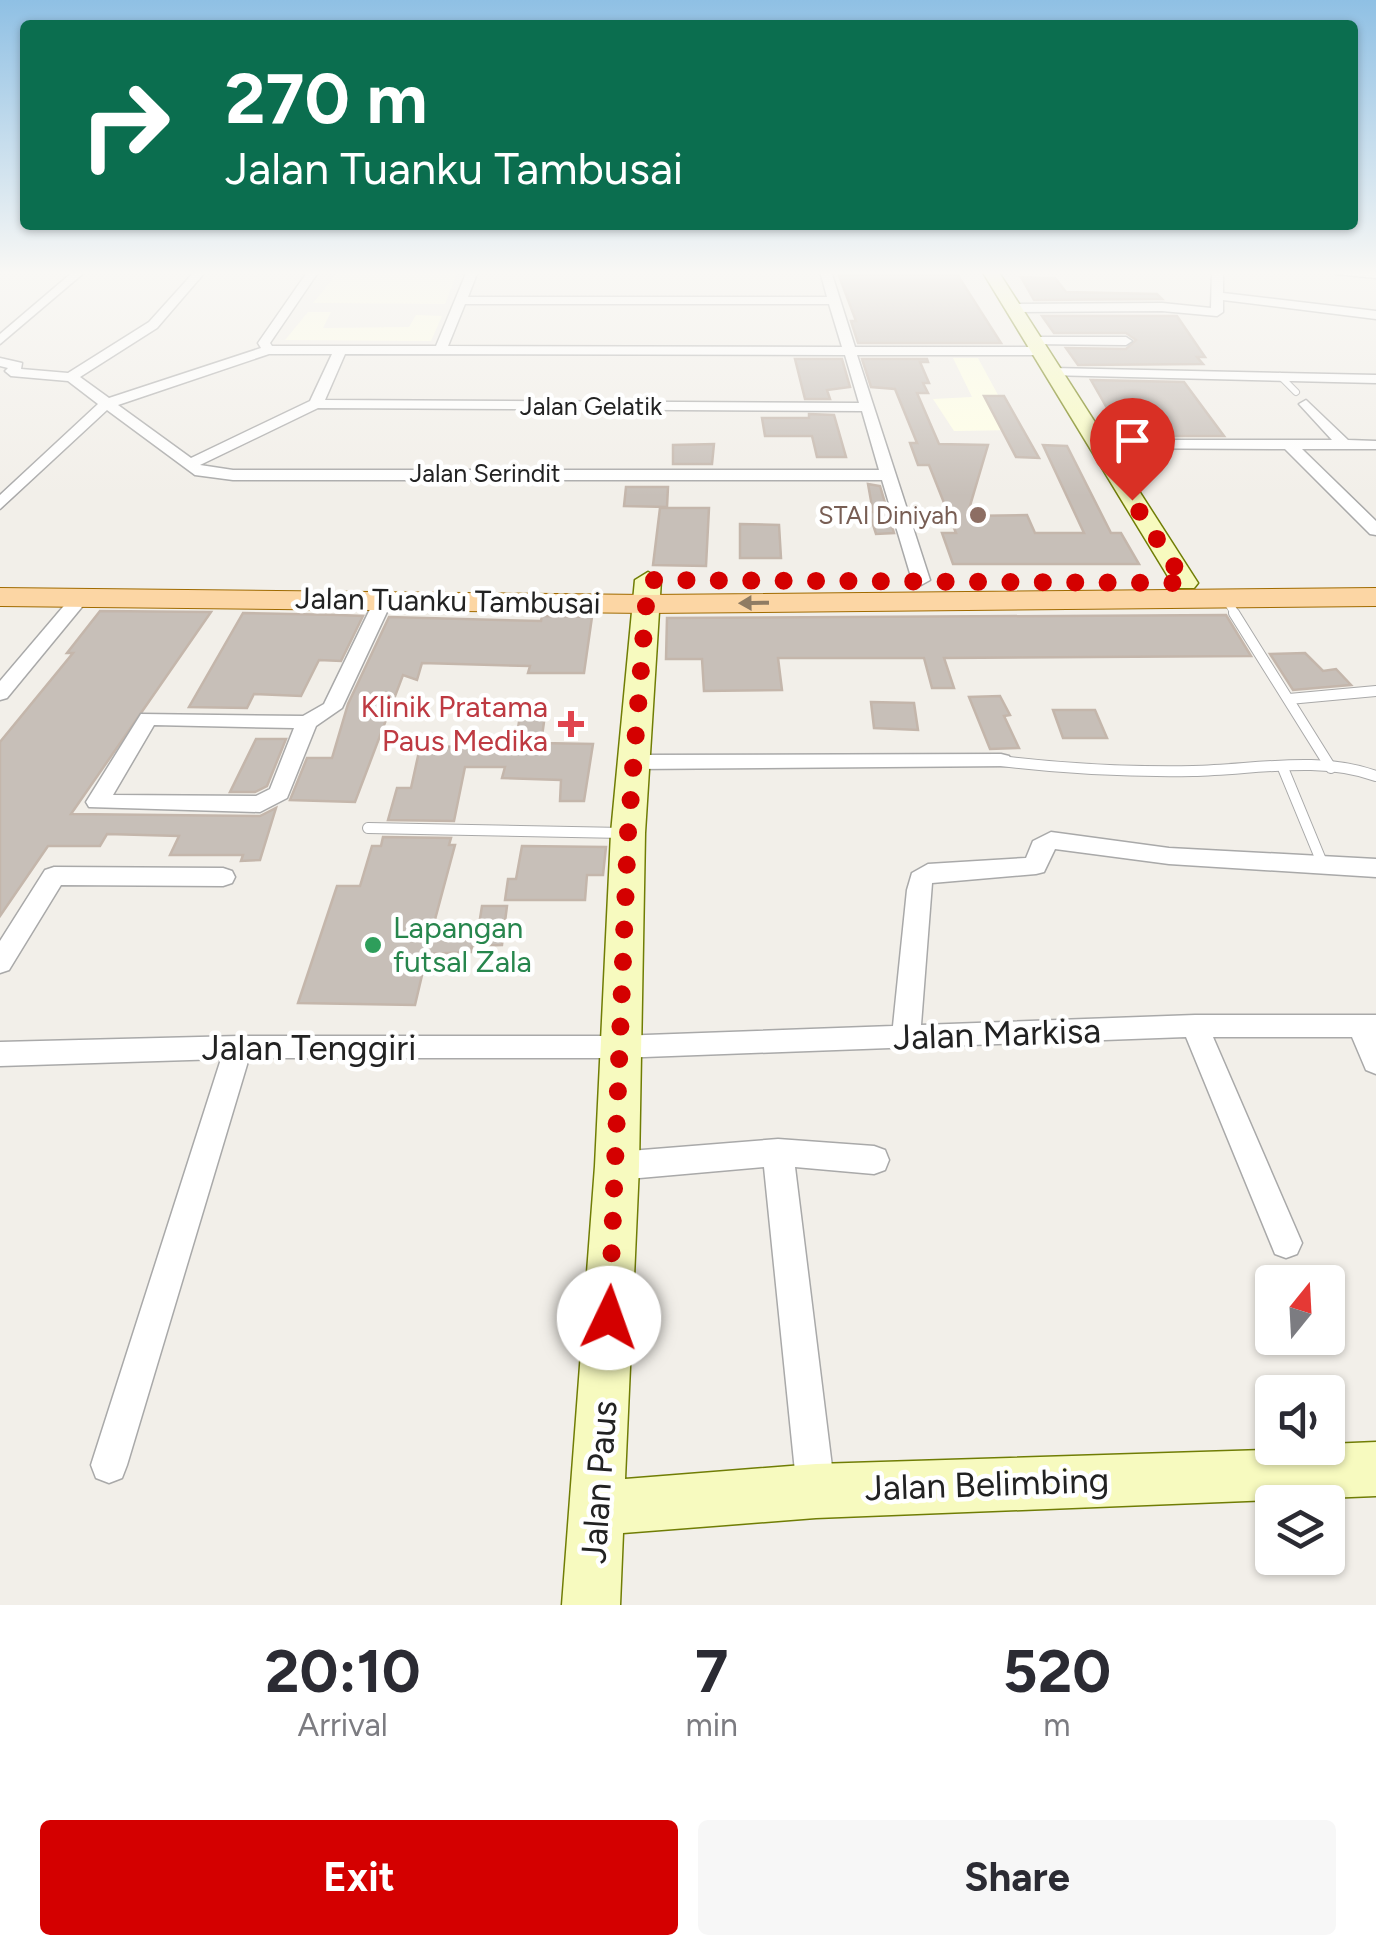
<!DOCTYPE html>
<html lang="en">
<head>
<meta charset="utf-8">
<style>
  :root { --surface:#fff; --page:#f7f7f7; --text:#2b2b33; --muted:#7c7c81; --accent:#d40000 }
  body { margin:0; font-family:Figtree,sans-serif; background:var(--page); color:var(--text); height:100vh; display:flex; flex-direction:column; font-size:38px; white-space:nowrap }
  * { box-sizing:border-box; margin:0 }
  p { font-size:32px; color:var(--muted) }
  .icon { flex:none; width:55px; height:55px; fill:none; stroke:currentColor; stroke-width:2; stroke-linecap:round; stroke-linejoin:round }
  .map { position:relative; height:1605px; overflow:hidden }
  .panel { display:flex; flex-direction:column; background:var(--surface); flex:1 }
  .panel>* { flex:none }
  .top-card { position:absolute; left:20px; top:20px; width:1338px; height:210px; border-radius:10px; box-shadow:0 2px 8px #0004; background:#0b6e4f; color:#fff; overflow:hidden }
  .needle { width:65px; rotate:18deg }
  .buttons { position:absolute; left:1255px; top:1265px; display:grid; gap:20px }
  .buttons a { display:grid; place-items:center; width:90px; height:90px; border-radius:10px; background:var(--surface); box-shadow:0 2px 8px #0004; font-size:50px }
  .pin { position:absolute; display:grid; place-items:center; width:85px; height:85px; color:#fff; margin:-102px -42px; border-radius:50% 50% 50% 0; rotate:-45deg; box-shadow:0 0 10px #0007 }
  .pin .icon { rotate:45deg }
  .me { position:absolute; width:110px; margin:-55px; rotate:3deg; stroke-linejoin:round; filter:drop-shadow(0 0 8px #0008) }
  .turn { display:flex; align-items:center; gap:35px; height:210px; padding:0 40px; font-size:45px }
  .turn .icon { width:130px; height:130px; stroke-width:2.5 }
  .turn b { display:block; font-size:70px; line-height:85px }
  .eta { display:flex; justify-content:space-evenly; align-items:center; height:170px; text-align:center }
  .eta b { font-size:60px; font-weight:700; line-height:70px }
  .cta { display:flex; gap:20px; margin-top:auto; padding:20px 40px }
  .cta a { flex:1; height:115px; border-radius:10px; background:var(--accent); color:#fff; font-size:40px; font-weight:700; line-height:115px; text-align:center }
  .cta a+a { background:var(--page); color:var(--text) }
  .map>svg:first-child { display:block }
</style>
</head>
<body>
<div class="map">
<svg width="1376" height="1605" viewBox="0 0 1376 1605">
  <rect width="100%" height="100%" fill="#f2efe9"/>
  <g fill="#ffffe5">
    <polygon points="339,271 458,271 445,304 313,303"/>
    <polygon points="308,312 331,312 323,328 409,327 416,315 442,316 431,341 285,340"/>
    <polygon points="953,358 978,358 1017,430 954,431 933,399 972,397"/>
  </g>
  <g fill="#c7bfb8" stroke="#c4b6ab" stroke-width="2.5">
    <polygon points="857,271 955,271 1001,343 858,343 851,321 856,321 839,276 859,275"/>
    <polygon points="1021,277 1055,278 1066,292 1157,294 1162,299 1034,300"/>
    <polygon points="1042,316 1177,316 1205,357 1197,357 1203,364 1078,365 1066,348 1126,349 1136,340 1126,333 1054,333"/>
    <polygon points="795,359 842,359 850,387 827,390 830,399 805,399"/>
    <polygon points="862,359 927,359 928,362 920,362 929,383 923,383 928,393 917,393 939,444 988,445 967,516 1027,515 1035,533 1084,533 1043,445 1067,446 1111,533 1121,533 1139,564 953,564 942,533 956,533 929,465 918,465 910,443 917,443 895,389 871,387"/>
    <polygon points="1091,380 1184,382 1224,436 1123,436"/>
    <polygon points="984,396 1004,396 1039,458 1016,457"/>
    <polygon points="809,414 834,415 846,457 817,457 812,436 765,436 762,418 809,418"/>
    <polygon points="714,444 712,464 673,464 673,445"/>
    <polygon points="868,484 880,486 894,533 876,534 869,512 873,512"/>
    <polygon points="626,487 668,487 667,507 624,506"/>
    <polygon points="660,508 709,508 706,566 653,565"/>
    <polygon points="740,524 779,525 781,558 740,558"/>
    <polygon points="100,611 211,612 71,814 260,816 276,808 260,860 241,861 243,855 170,855 179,836 107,834 100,846 48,846 0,916 0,742 73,653 67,653"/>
    <polygon points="243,613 339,615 363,616 341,661 319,660 301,696 254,694 247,708 189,707"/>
    <polygon points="1226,615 1251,656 944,658 954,688 932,688 924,658 778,658 782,690 704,691 702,659 666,659 667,618"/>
    <polygon points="542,616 592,617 584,673 528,673 530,666 422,663 417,680 403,675 355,802 290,800 307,758 332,758 348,704 389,617 541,621"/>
    <polygon points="1305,653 1323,671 1336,669 1351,685 1293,690 1270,654"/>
    <polygon points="1000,696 1010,715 1004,716 1019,748 990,749 969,697"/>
    <polygon points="871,702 914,703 918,730 874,728"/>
    <polygon points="1053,710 1095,710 1107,738 1063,738"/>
    <polygon points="520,715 545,715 541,743 593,744 584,801 560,801 561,780 502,778 505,767 465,767 454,821 388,820 397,788 411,788 420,747 510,746 516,742"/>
    <polygon points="256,739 286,739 267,786 255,792 230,792"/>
    <polygon points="383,837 451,838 449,845 455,845 433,927 479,925 482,906 507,906 502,945 472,946 471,952 427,954 415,1005 298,1003 337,886 360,886 372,846 381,846"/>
    <polygon points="522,846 606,847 603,875 587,875 585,900 505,900 508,879 516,879"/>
  </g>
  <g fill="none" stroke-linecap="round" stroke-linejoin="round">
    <g stroke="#a9a9a9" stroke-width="8">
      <polyline id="lane-far2" points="1280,376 1296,392"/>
    </g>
    <g stroke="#a9a9a9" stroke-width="9">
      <polyline id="lane-far1" points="1226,599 1236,615"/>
    </g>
    <g stroke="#a9a9a9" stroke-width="12">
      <g id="lane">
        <polyline points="1234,613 1331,768"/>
        <polyline points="1289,699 1376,691"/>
        <path d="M 1001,761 C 1065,769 1129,772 1193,771 C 1253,770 1318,755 1376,776"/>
        <polyline points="1283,768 1323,865"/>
        <polyline points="368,828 623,833"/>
      </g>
    </g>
    <g stroke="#a9a9a9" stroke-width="3">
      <g id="street">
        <polygon points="74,271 86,271 0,344 0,334"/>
        <path d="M 195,271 L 206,271 L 157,328 L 80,377 L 109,398 L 261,348 L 258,343 L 308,271 L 319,271 L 270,343 L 272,346 L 436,346 L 467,271 L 478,271 L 468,297 L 827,297 L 820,271 L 831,271 L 855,347 L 1039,347 L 1045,351 L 1039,355 L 857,355 L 930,580 L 921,585 L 912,580 L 882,480 L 233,480 L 195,475 L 107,410 L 0,509 L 0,495 L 98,404 L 68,381 L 11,376 L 5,371 L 8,368 L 0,366 L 0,358 L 22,363 L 21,369 L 68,373 L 149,322 ZM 465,304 L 829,304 L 842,347 L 448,346 ZM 269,354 L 332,354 L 310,401 L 191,458 L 118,405 ZM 345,354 L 845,355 L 859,403 L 325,400 ZM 318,408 L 862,411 L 879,470 L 233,470 L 200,465 Z"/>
        <polygon points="1212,271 1223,271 1223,293 1376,311 1376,319 1223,300 1223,312 1217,316 1162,311 1014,312 1008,308 1014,304 1162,303 1211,308"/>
        <polygon points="1330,271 1376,272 1376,278 1335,274"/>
        <polygon points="1033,337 1126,337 1132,341 1126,345 1029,344 1027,341"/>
        <polygon points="1053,368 1376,375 1376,383 1048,375 1046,372"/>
        <polygon points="1306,400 1348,440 1376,441 1376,449 1302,449 1376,521 1376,535 1370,534 1285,449 1097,448 1090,444 1097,440 1332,440 1299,404"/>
        <polygon points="80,593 86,594 86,602 7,698 0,700 0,681 74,594"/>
        <path d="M 384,594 L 393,599 L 342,708 L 316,726 L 287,798 L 260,812 L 89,807 L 86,802 L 141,714 L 303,716 L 324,704 L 375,599 ZM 154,725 L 294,728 L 270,789 L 256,796 L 113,795 Z"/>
        <polygon points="1001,754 1009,756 1012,761 1009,766 634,769 623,762 634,755"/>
        <polygon points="1051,832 1169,848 1376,859 1376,877 1169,864 1055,849 1044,872 1036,874 932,883 921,1025 1195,1015 1376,1015 1376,1074 1366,1070 1352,1037 1213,1037 1302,1243 1297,1254 1286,1258 1275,1254 1186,1037 618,1058 249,1058 127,1465 122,1478 109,1483 96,1478 91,1465 221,1059 0,1066 0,1042 239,1036 618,1036 893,1026 907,890 912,873 928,864 1026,858 1033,841"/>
        <polygon points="54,867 223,868 232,871 235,877 232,883 223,886 61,885 9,970 0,973 0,941 45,870"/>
        <polygon points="778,1139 874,1146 885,1150 889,1160 885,1170 874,1174 795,1167 835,1491 829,1504 816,1510 803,1504 797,1491 764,1167 617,1180 606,1176 602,1166 606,1156 617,1152"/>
      </g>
    </g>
    <g stroke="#707d05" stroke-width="3">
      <g id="secondary">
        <polygon points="982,271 998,271 1198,583 1194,588 1176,588 1172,583"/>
        <polygon points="648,572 661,580 645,833 639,1166 625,1479 816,1464 1328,1448 1328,1444 1376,1442 1376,1496 816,1518 623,1533 620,1605 562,1605 595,1166 611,833 635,580"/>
      </g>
    </g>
    <g stroke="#a06b00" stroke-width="2">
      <polygon id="primary" points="0,588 647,595 1376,588 1376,606 647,613 0,606"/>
    </g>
    <use href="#lane-far2" stroke="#fff" stroke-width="6"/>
    <use href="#lane-far1" stroke="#fff" stroke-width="8"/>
    <use href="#lane" stroke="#fff" stroke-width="10"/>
    <use href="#street" fill="#fff" fill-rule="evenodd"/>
    <use href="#secondary" fill="#f7fabf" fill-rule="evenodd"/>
    <use href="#primary" fill="#fcd6a4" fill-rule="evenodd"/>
  </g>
  <defs><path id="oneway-solid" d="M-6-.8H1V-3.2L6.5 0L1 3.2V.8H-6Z" transform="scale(2.5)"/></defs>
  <use fill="#8f7c63" href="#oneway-solid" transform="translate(754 603) rotate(179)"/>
  <linearGradient id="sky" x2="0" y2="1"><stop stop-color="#8fc0e4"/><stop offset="0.55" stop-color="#f9f8f5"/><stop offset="1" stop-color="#f9f8f5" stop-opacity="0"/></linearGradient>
  <rect width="1376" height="496" fill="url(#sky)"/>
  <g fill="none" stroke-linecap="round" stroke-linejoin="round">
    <polyline stroke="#d40000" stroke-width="18" stroke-dasharray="0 32.4" points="609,1318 628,833 648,580 1185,583 1132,500"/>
  </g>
  <circle fill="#8d6e63" stroke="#fff" stroke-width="4" cx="978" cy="515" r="10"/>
  <path fill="#e0444e" stroke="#fff" stroke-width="4" d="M566 709h10v10h10v10h-10v10h-10v-10h-10v-10h10z"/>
  <circle fill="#2e9e5b" stroke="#fff" stroke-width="4" cx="373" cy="945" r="10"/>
  <g text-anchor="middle" stroke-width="9" stroke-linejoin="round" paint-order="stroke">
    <g font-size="25" fill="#222" stroke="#fff">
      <text x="591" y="415">Jalan Gelatik</text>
      <text x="485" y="482">Jalan Serindit</text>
    </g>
    <g font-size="25" fill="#785e54" stroke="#fff" text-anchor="end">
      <text x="958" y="524">STAI Diniyah</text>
    </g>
    <g font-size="30" fill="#222" stroke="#fff">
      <text transform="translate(448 601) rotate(1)" y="10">Jalan Tuanku Tambusai</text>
    </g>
    <g font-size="30" fill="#be3a42" stroke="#fff" text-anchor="end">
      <text x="548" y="717">Klinik Pratama<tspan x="548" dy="34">Paus Medika</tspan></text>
    </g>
    <g font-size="30" fill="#27864d" stroke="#fff" text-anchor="start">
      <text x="393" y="938">Lapangan<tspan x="393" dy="34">futsal Zala</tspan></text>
    </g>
    <g font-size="35" fill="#222" stroke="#fff">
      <text transform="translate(997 1034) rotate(-2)" y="12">Jalan Markisa</text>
      <text x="309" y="1060">Jalan Tenggiri</text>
      <text transform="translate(599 1482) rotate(-86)" y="12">Jalan Paus</text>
      <text transform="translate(987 1484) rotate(-2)" y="12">Jalan Belimbing</text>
    </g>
  </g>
</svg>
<div class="buttons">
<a><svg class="needle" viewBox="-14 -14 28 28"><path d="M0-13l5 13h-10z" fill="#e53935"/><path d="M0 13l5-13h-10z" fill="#7c7c81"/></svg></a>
<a><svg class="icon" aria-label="sound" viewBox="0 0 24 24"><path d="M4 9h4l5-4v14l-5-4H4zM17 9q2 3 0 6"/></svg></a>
<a><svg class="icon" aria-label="layers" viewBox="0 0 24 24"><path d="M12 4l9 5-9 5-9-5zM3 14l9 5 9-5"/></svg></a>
</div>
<div class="pin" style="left:1132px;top:500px;background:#d93025"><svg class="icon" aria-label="arrive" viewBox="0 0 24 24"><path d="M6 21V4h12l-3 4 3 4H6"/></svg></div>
<svg class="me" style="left:609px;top:1318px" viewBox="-20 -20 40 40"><circle r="19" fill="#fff"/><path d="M0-13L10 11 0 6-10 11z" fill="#d40000"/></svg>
<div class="top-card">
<div class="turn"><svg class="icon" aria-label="right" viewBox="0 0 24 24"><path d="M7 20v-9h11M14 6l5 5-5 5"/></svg><div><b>270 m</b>Jalan Tuanku Tambusai</div></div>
</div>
</div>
<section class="panel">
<div class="eta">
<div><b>20:10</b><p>Arrival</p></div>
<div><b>7</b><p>min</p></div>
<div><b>520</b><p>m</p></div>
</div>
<div class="cta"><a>Exit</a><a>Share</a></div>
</section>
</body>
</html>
